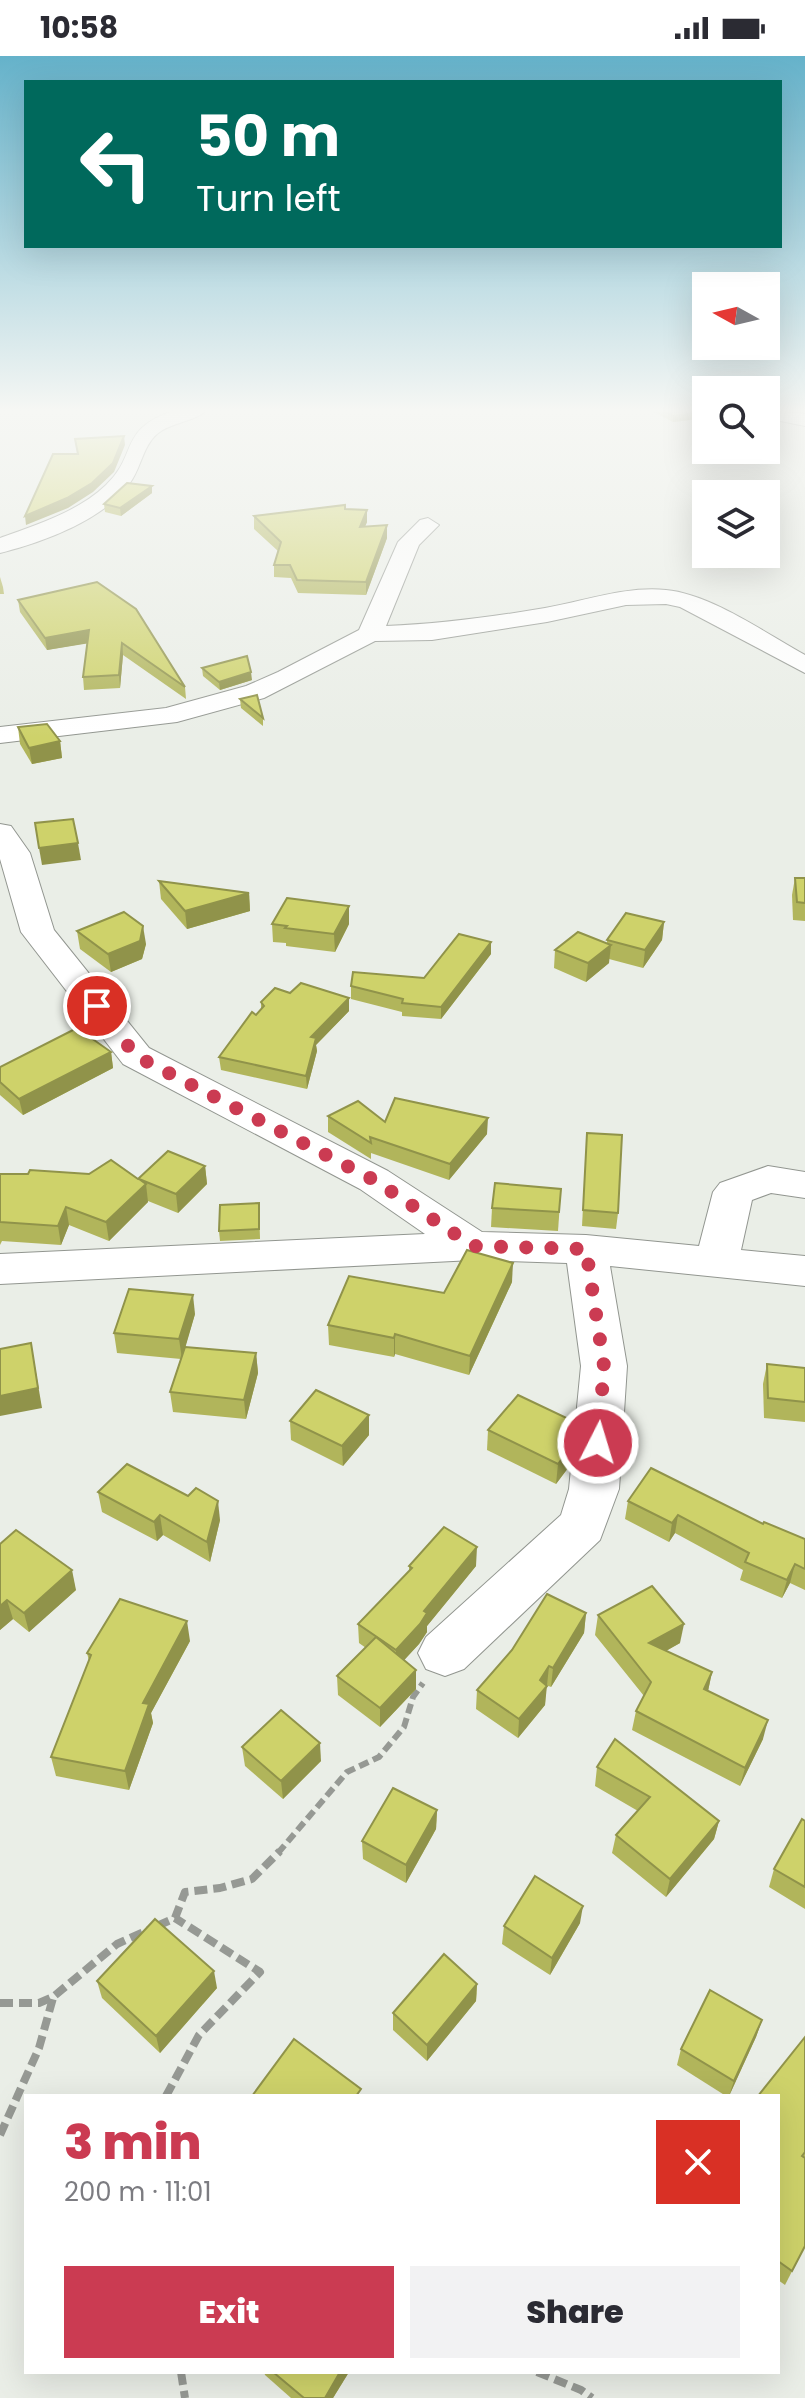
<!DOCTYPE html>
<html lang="en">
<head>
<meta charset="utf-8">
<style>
  :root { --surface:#fff; --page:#f2f2f3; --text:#2b2b33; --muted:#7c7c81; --accent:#cb3b52 }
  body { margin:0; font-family:Poppins,sans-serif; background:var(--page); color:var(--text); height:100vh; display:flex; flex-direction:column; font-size:30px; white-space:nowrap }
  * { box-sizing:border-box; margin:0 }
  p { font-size:26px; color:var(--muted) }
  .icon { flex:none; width:44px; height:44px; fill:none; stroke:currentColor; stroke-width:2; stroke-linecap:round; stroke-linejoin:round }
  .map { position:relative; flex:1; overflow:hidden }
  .side { position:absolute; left:24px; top:2038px; width:756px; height:280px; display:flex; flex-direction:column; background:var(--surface); border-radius:0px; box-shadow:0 8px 32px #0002 }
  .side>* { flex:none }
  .hud { position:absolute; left:24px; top:24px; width:758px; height:168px; border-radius:0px; box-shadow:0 8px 32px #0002; background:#00695c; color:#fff; overflow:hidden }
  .needle { width:52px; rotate:278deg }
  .fabs { position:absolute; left:692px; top:216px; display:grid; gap:16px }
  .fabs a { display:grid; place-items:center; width:88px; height:88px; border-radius:0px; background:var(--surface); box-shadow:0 8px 32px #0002; font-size:40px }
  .pin { position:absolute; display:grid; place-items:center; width:68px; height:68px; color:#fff; margin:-34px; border:4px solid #fff; border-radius:50%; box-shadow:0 2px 8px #0007 }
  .me { position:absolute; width:88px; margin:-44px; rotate:5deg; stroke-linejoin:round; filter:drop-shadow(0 0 6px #0008) }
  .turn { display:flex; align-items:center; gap:28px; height:168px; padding:0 40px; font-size:36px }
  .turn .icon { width:104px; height:104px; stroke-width:2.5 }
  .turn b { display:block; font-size:56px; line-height:68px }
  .round { display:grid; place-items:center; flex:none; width:84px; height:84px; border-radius:0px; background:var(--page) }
  .summary { display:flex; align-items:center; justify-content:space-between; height:136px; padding:0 40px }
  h1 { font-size:48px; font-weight:800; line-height:60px; color:var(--accent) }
  .primary-button { display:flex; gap:16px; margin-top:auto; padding:16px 40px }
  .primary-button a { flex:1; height:92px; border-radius:0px; background:var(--accent); color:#fff; font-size:32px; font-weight:800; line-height:92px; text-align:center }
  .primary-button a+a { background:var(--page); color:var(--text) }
  .status { display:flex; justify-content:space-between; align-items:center; height:56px; padding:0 40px; background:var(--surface); direction:ltr }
  .status svg { height:22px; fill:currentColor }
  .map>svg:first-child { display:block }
</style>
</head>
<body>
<div class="status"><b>10:58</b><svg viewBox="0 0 49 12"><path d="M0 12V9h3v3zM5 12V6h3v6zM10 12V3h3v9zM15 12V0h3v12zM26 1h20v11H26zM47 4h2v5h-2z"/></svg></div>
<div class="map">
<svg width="805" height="2342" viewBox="0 0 805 2342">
  <rect width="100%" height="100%" fill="#eaeee7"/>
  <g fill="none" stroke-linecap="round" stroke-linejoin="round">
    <g stroke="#929690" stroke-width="2">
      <g id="minor">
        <path d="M 176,354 L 206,354 C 195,366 171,366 157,378 C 143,390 141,412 130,427 C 104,464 43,486 0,497 L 0,482 C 36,469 78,456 106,429 C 139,398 117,373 176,354 Z"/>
        <polygon points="766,354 805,358 805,370 766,362"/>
        <path d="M 428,462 L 439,469 L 419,489 L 386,570 C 439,568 492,561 545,552 C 585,545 625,530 666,534 C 711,538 765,577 805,599 L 805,617 L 680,551 L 666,548 L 626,549 L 547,566 L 432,584 L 375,585 L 264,642 L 177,666 L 0,687 L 0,671 L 166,652 L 246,630 L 278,616 L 359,574 L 398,486 L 420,464 Z"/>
        <polygon points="0,768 11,770 30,797 54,874 149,992 388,1115 482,1176 586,1179 699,1190 713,1136 720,1127 768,1110 805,1116 805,1142 771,1137 752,1144 741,1194 805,1200 805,1230 610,1210 627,1310 619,1433 600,1484 464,1613 445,1620 426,1613 418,1597 426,1581 561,1459 569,1433 581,1310 567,1207 473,1204 0,1228 0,1198 425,1178 360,1133 123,1008 21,876 0,803"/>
      </g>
    </g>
    <polyline stroke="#969994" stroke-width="6" stroke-dasharray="10 5" stroke-linecap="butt" points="278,1797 347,1716 379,1701 404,1671 413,1641 423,1627"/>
    <g stroke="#969994" stroke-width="8" stroke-dasharray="13 6" stroke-linecap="butt">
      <polyline points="157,1870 175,1862 185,1836 220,1832 252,1823 280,1795"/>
      <polyline points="0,1947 39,1947 53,1941 117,1888 148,1874"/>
      <polyline points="166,2040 199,1979 260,1916 175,1862"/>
      <polyline points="0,2079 39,1992 53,1942"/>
      <polyline points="181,2316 185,2342"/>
      <polyline points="537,2316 581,2334 592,2342"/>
    </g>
    <use href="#minor" fill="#fff" fill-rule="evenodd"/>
  </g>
  <g fill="#b1b55b">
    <polygon points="650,354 706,354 706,362 673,366"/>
    <polygon points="152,430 152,437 121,460 105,456 104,448"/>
    <polygon points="345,453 367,466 365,470 387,482 366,539 298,537 291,522 274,521 274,509 278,495 254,473 254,460"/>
    <polygon points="0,521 3,531 4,538 0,538"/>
    <polygon points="18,544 136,553 185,631 186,643 123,599 120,632 84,634 83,621 87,587 47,594 20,556"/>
    <polygon points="202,612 252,624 220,634 203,620"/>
    <polygon points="240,643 263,662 263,670 241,652"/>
    <polygon points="18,671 60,685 62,702 32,708 20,688"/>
    <polygon points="795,822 805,822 805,865 793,864 792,839"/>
    <polygon points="159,825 249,837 250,855 187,873 161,843"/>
    <polygon points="664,866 662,884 643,912 609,903 609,907 586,926 554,912 555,894 607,887 607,884"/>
    <polygon points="272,868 349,868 335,896 286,890 286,887 273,886"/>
    <polygon points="77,875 146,888 142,903 111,916 80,893"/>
    <polygon points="491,898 441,963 402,960 402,956 351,943 351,930 424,922"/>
    <polygon points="261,946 349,955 316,989 317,995 307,1033 221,1014 219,1001 261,953"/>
    <polygon points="111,996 113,1012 23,1059 0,1039 0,1011"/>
    <polygon points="328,1060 385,1066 487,1078 449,1124 371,1097 371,1103 328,1076"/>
    <polygon points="587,1077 618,1157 616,1173 582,1170"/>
    <polygon points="205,1110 207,1128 178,1157 148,1145 148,1146 109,1185 69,1169 61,1189 2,1185 0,1189 0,1118 138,1123"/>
    <polygon points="561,1133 558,1175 491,1171 492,1152"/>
    <polygon points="259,1147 260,1183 220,1185 219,1175"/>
    <polygon points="512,1226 469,1319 395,1298 394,1301 329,1289 328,1269"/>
    <polygon points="195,1258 185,1291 256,1297 258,1317 246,1363 173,1356 170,1336 181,1303 117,1297 114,1277"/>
    <polygon points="767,1308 805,1312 805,1366 764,1362 763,1328"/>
    <polygon points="369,1359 369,1379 343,1410 291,1384 290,1365"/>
    <polygon points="488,1374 568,1412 556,1428 487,1394"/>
    <polygon points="98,1436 220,1464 210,1506 163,1479 157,1485 102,1456"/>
    <polygon points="628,1445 763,1468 805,1483 805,1534 790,1527 782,1542 740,1524 743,1514 675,1477 669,1486 625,1463"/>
    <polygon points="0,1488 76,1534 29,1576 13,1563 0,1574"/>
    <polygon points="409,1510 476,1510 427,1570 427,1576 419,1588 404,1604 416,1614 416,1633 380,1671 338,1639 337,1620 366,1592 359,1587 358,1568 409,1515"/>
    <polygon points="586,1557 584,1577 551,1631 546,1629 545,1649 518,1682 476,1653 477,1634"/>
    <polygon points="598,1559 680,1587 666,1595 712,1616 708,1635 763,1683 740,1730 632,1674 636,1655 644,1640 595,1579"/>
    <polygon points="190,1585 151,1657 153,1667 129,1734 56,1720 51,1701 89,1605 87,1597"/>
    <polygon points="242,1691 321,1705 283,1743 245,1710"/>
    <polygon points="597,1711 719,1765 714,1783 666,1841 612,1797 616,1779 638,1755 595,1730"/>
    <polygon points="437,1754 436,1773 406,1827 363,1803 362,1785"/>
    <polygon points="805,1765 805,1853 769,1831 774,1813"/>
    <polygon points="580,1867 550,1919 502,1888 504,1870"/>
    <polygon points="97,1925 217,1932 160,1997 102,1942"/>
    <polygon points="477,1928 476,1945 427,2005 393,1974 393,1957"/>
    <polygon points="762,1964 756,1981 729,2040 726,2040 677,2009 681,1993"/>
    <polygon points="805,1981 805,2190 785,2229 778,2224 778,2040"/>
    <polygon points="264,2316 349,2316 333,2342 291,2342 265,2319"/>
  </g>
  <g fill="#90934a">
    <polygon points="706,356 706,362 673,366 673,360"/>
    <polygon points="124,380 125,389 114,416 93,436 68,452 26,469 25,460"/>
    <polygon points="152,430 152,437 121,460 120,452"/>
    <polygon points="367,454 367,466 360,483 360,471"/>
    <polygon points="387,469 387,482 366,539 366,526"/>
    <polygon points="89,574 90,587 47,594 45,582"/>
    <polygon points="122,587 123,599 120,632 119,619"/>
    <polygon points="251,616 252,624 220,634 219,626"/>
    <polygon points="60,685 62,702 32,708 29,692"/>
    <polygon points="78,787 81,804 42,809 39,792"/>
    <polygon points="249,837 250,855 187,873 185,855"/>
    <polygon points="349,850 349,868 335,896 334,878"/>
    <polygon points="664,866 662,884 643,912 645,894"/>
    <polygon points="143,870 146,888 142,903 111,916 108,898"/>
    <polygon points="491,886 491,898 441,963 441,951"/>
    <polygon points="611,889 609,907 586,926 588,907"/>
    <polygon points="349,942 349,955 316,989 317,995 307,1033 306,1020 311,981"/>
    <polygon points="111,996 113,1012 23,1059 19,1043"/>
    <polygon points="488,1062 487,1078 449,1124 450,1108"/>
    <polygon points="205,1110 207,1128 178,1157 176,1138"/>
    <polygon points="146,1128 148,1146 109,1185 106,1166"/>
    <polygon points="66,1151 69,1169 61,1189 58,1170"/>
    <polygon points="513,1207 512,1226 469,1319 470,1300"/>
    <polygon points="193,1239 195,1258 182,1303 179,1283"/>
    <polygon points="395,1278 395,1298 394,1301 394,1282"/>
    <polygon points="31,1287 42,1352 0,1360 0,1340"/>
    <polygon points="256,1297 258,1317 246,1363 244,1344"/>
    <polygon points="369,1359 369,1379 343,1410 342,1390"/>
    <polygon points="570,1392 568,1412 556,1428 558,1408"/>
    <polygon points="218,1445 220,1464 210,1506 207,1486"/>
    <polygon points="160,1459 163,1479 157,1485 154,1466"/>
    <polygon points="678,1459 675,1477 669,1486 672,1467"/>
    <polygon points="477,1491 476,1510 427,1570 427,1576 419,1588 396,1613 396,1594 424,1555"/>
    <polygon points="795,1508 790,1527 782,1542 787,1524"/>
    <polygon points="72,1514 76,1534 29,1576 24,1557"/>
    <polygon points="7,1544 13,1563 0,1574 0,1550"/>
    <polygon points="586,1557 584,1577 551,1631 553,1612"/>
    <polygon points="187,1565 190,1585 151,1657 153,1667 129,1734 125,1715 143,1647"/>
    <polygon points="684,1568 680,1587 646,1606 649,1587"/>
    <polygon points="549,1610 545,1649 518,1682 519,1663 540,1624"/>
    <polygon points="416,1614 416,1633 380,1671 380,1652"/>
    <polygon points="712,1616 708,1635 704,1633"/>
    <polygon points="768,1664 763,1683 740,1730 745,1712"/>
    <polygon points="320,1687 321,1705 283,1743 281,1725"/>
    <polygon points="437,1754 436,1773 406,1827 406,1809"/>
    <polygon points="719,1765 714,1783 666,1841 670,1823"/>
    <polygon points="583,1850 580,1867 550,1919 552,1902"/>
    <polygon points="214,1915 217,1932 160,1997 156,1980"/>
    <polygon points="477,1928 476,1945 427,2005 427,1989"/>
    <polygon points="762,1964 756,1981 729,2040 734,2025"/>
    <polygon points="340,2316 349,2316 333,2342 325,2342"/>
  </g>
  <g fill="#ced26a" stroke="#90934a" stroke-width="2">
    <polygon points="662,354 706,354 706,356 673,360"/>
    <polygon points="124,380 113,407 92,427 67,442 25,460 53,398 78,398 75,383"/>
    <polygon points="127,427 152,430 120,452 104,448"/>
    <polygon points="345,449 345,453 367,454 360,471 387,469 366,526 297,524 290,509 274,509 281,486 254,460"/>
    <polygon points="97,526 136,553 185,631 122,587 119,619 83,621 89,574 45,582 18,544"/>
    <polygon points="247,600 251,616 219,626 202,612"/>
    <polygon points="257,639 263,662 240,643"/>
    <polygon points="47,668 60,685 29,692 18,671"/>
    <polygon points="73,763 78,787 39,792 35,767"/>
    <polygon points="795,822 805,822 805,847 797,846"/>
    <polygon points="159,825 249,837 185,855"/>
    <polygon points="287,842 349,850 334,878 285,872 287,870 272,868"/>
    <polygon points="124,856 143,870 140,885 108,898 77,875"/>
    <polygon points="626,857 664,866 645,894 607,884"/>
    <polygon points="578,876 611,889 588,907 555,894"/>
    <polygon points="459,878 491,886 441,951 402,947 403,943 351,930 353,916 424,922"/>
    <polygon points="301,927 349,942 311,981 316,982 306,1020 219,1001 252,956 256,959 264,950 261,946 275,932 290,937"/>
    <polygon points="77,972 111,996 19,1043 0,1026 0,1011"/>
    <polygon points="395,1042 488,1062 450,1108 370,1081 371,1087 328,1060 358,1045 385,1066"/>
    <polygon points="587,1077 622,1079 618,1157 583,1154"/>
    <polygon points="168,1095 205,1110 176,1138 139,1123 146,1128 106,1166 66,1151 58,1170 0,1166 0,1118 28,1118 30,1114 89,1118 111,1104 138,1123"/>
    <polygon points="495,1127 561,1133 559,1156 492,1152"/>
    <polygon points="259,1147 259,1173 219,1175 220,1149"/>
    <polygon points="467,1194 513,1207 470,1300 395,1278 394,1282 328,1269 349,1220 444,1237"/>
    <polygon points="129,1233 193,1239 179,1283 114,1277"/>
    <polygon points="31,1287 38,1332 0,1340 0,1293"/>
    <polygon points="185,1291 256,1297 244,1344 170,1336"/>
    <polygon points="767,1308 805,1312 805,1346 768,1342"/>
    <polygon points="316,1334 369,1359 342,1390 290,1365"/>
    <polygon points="518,1339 573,1365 570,1392 558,1408 488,1374"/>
    <polygon points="127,1408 188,1440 196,1432 218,1445 207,1486 160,1459 154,1466 98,1436"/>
    <polygon points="651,1412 763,1468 764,1466 805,1483 805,1513 795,1508 787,1524 745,1506 749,1497 678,1459 672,1467 628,1445"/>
    <polygon points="444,1471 477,1491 424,1555 427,1557 420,1568 396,1594 358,1568 412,1512 409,1510"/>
    <polygon points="16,1474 72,1514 24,1557 7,1544 0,1550 0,1488"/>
    <polygon points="652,1530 684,1568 649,1587 712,1616 704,1633 768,1664 745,1712 636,1655 651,1626 598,1559"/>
    <polygon points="547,1538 586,1557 553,1612 549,1610 540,1624 547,1630 519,1663 477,1634 512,1594"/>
    <polygon points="120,1543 187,1565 143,1647 149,1648 125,1715 51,1701 91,1599 87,1597"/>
    <polygon points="376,1581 416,1614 380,1652 337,1620"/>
    <polygon points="281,1654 320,1687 281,1725 242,1691"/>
    <polygon points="615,1683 719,1765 670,1823 616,1779 650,1741 597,1711"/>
    <polygon points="393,1732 437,1754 406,1809 362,1785"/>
    <polygon points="802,1763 805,1765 805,1831 774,1813"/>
    <polygon points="535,1820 583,1850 552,1902 504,1870"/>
    <polygon points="155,1863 214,1915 156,1980 97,1925"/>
    <polygon points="444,1898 477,1928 427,1989 393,1957"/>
    <polygon points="710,1934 762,1964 734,2025 681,1993"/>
    <polygon points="805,1981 805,2096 802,2100 805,2102 805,2190 792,2215 778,2205 778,2040 758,2040"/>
    <polygon points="294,1983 361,2033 356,2040 252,2040"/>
    <polygon points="273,2316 340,2316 325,2342 304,2342"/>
  </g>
  <linearGradient id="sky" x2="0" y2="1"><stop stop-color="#65b2ca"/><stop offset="0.52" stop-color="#f6f7f4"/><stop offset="1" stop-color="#f6f7f4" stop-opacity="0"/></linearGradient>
  <rect width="805" height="682" fill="url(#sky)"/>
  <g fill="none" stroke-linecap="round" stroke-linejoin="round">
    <polyline stroke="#cb3b52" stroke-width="14" stroke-dasharray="0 25.2" points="97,950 136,1000 374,1124 473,1190 586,1193 604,1310 598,1387"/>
  </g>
</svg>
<div class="fabs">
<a><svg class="needle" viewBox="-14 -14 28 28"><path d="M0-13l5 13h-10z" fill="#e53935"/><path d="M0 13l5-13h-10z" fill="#7c7c81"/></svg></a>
<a><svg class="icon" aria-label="search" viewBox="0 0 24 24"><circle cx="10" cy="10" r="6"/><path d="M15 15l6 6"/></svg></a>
<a><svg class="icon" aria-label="layers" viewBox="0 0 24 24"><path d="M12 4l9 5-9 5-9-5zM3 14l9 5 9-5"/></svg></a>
</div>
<div class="pin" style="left:97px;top:950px;background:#d93025"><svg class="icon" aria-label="arrive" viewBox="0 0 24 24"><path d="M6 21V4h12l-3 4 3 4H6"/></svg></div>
<svg class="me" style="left:598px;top:1387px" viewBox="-20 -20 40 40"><circle r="17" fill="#cb3b52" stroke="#fff" stroke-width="3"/><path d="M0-11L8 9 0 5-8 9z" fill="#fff"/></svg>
<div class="hud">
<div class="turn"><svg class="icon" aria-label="left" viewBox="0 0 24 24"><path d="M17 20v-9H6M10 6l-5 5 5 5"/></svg><div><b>50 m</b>Turn left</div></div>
</div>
<section class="side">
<div class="summary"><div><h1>3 min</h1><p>200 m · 11:01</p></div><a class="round" style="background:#d93025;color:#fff"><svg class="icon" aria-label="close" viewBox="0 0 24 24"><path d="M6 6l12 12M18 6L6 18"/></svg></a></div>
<div class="primary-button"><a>Exit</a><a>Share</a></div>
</section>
</div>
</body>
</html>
